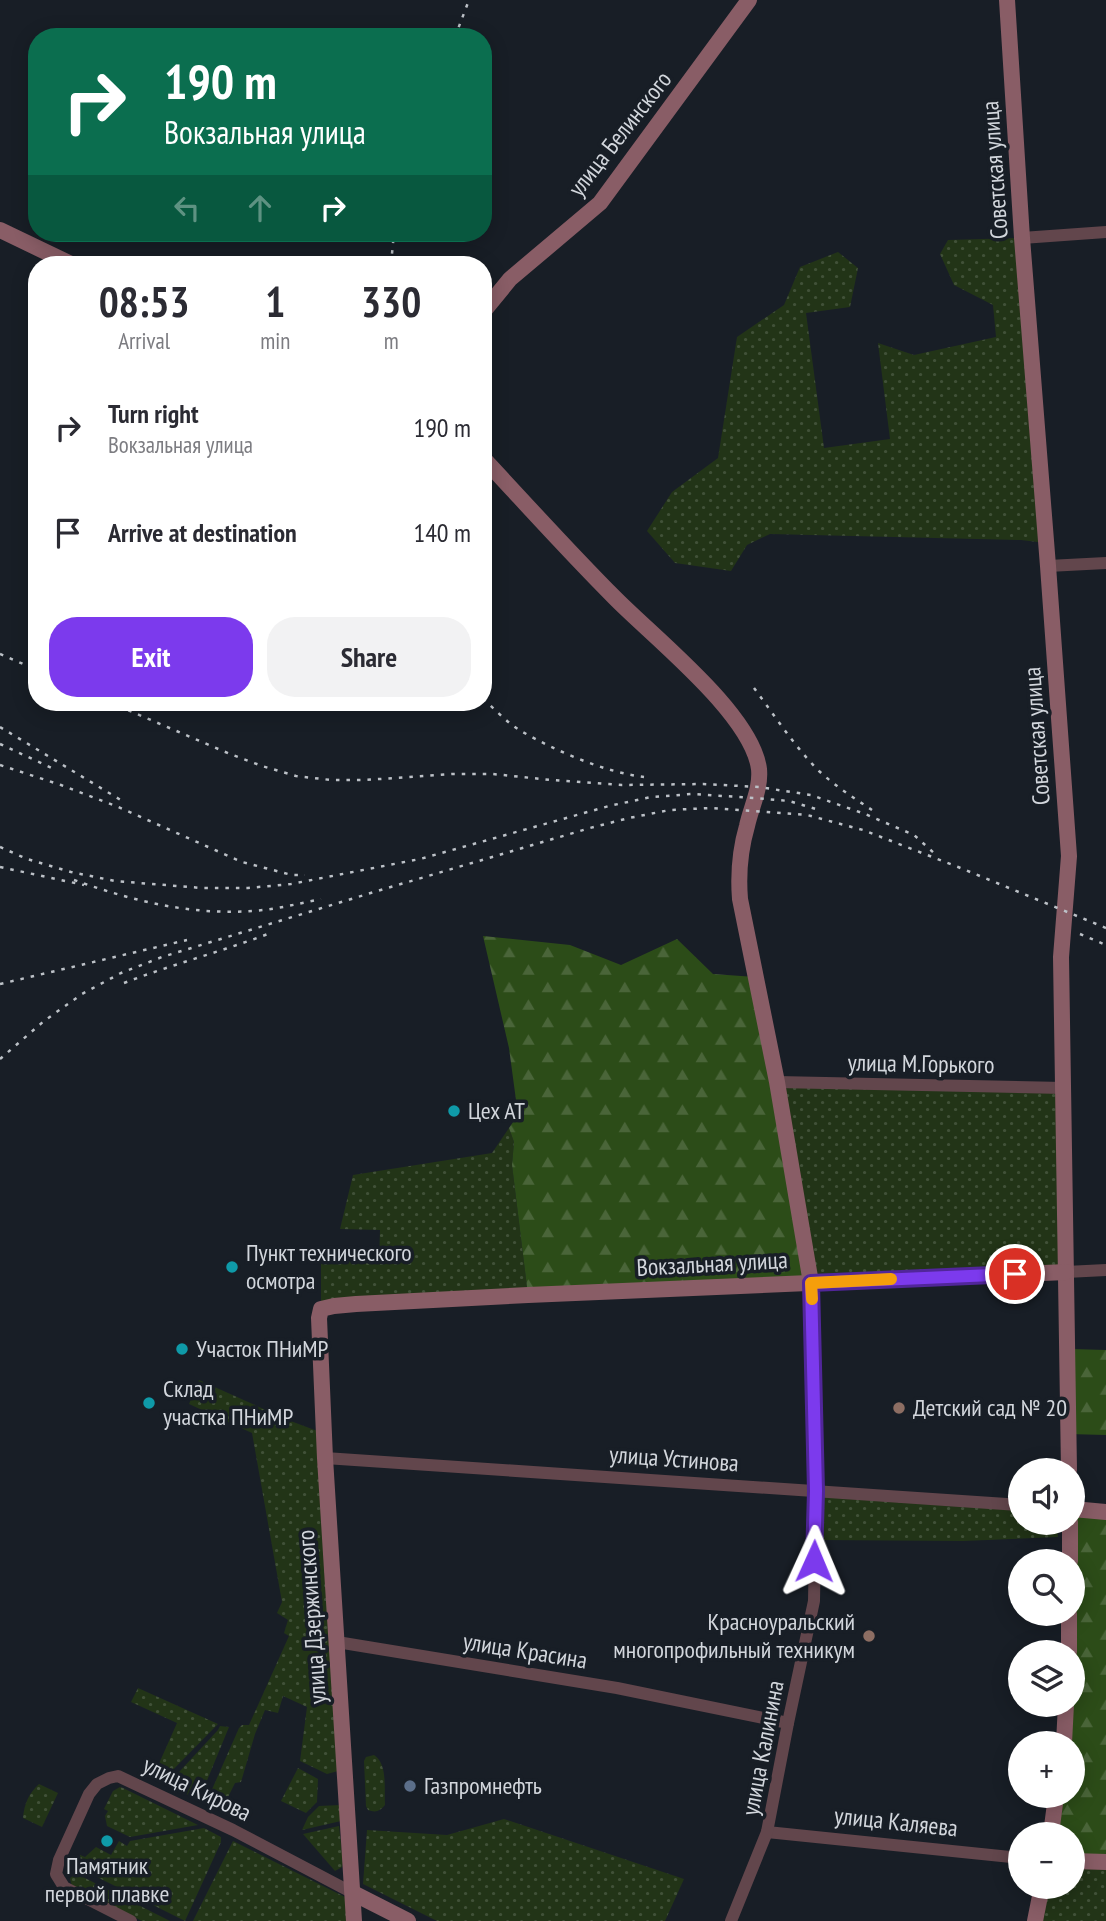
<!DOCTYPE html>
<html lang="en">
<head>
<meta charset="utf-8">
<style>
  :root { --surface:#fff; --page:#f2f2f3; --text:#2b2b33; --muted:#7c7c81; --accent:#7c3aed }
  body { margin:0; font-family:"PT Sans Narrow",sans-serif; background:var(--page); color:var(--text); height:100vh; display:flex; flex-direction:column; font-size:26px; white-space:nowrap }
  * { box-sizing:border-box; margin:0 }
  p { font-size:23px; color:var(--muted) }
  .icon { flex:none; width:38px; height:38px; fill:none; stroke:currentColor; stroke-width:2; stroke-linecap:round; stroke-linejoin:round }
  .map { position:relative; flex:1; overflow:hidden }
  .side { position:absolute; left:28px; top:256px; width:464px; height:455px; display:flex; flex-direction:column; background:var(--surface); border-radius:28px; box-shadow:0 4px 18px #0003 }
  .side>* { flex:none }
  .hud { position:absolute; left:28px; top:28px; width:464px; height:214px; border-radius:28px; box-shadow:0 4px 18px #0003; background:#0b6e4f; color:#fff; overflow:hidden }
  .buttons { position:absolute; left:1008px; top:1458px; display:grid; gap:14px }
  .buttons a { display:grid; place-items:center; width:77px; height:77px; border-radius:50%; background:var(--surface); box-shadow:0 4px 18px #0003; font-size:35px }
  .pin { position:absolute; display:grid; place-items:center; width:60px; height:60px; color:#fff; margin:-30px; border:4px solid #fff; border-radius:50%; box-shadow:0 2px 7px #0007 }
  .me { position:absolute; width:77px; margin:-38px; rotate:1deg; stroke-linejoin:round; filter:drop-shadow(0 0 5px #0008) }
  .turn { display:flex; align-items:center; gap:24px; height:147px; padding:0 21px; font-size:32px }
  .turn .icon { width:91px; height:91px; stroke-width:2.5 }
  .turn b { display:block; font-size:49px; line-height:60px }
  .lanes { display:flex; align-items:center; height:66px; padding:0 21px; background:#0003; justify-content:center; gap:35px; direction:ltr }
  .lanes .off { opacity:.35 }
  .eta { display:flex; justify-content:space-evenly; align-items:center; height:119px; text-align:center }
  .eta b { font-size:42px; font-weight:800; line-height:49px }
  .button { display:flex; gap:14px; margin-top:auto; padding:14px 21px }
  .button a { flex:1; height:80px; border-radius:28px; background:var(--accent); color:#fff; font-size:28px; font-weight:800; line-height:80px; text-align:center }
  .button a+a { background:var(--page); color:var(--text) }
  ul { padding:0; list-style:none }
  li { display:flex; align-items:center; gap:21px; height:105px; padding:0 21px }
  li div { flex:1 }
  li b { display:block; font-size:26px }
  li em { font-style:normal }
  .map>svg:first-child { display:block }
</style>
</head>
<body>
<div class="map">
<svg width="1106" height="1921" viewBox="0 0 1106 1921">
  <defs>
    <pattern id="grass-dots" width="8" height="8" patternUnits="userSpaceOnUse" patternTransform="scale(1.75)"><rect width="8" height="8" fill="#223417"/><path d="M2 2h.1M6 6h.1" fill="none" stroke="#415138" stroke-width="1.8" stroke-linecap="round"/></pattern>
    <pattern id="forest-firs" width="22" height="20" patternUnits="userSpaceOnUse" patternTransform="scale(1.75)"><rect width="22" height="20" fill="#2c4c18"/><path d="M5 1l3.5 6h-7zM16 11l3.5 6h-7z" fill="#4a6539"/></pattern>
  </defs>
  <rect width="100%" height="100%" fill="#181e26"/>
  <g fill="url(#grass-dots)">
    <polygon points="1022,238 1046,543 1021,540 770,534 747,545 731,571 675,563 647,531 672,492 718,458 737,337 784,305 800,267 838,252 858,268 850,307 806,313 824,448 890,439 878,343 914,355 996,337 993,305 954,285 940,254 948,240"/>
    <polygon points="777,1082 1064,1088 1066,1272 811,1283"/>
    <polygon points="509,1128 514,1142 512,1165 528,1295 321,1309 321,1261 379,1262 380,1230 340,1229 353,1175 492,1153"/>
    <polygon points="199,1380 288,1420 320,1432 338,1771 327,1774 300,1761 307,1707 283,1696 278,1713 265,1710 255,1734 241,1782 235,1783 221,1811 206,1803 239,1728 242,1725 249,1725 289,1636 284,1633 288,1620 277,1613 282,1602 252,1433 189,1404"/>
    <polygon points="821,1495 1020,1509 1020,1522 1057,1523 1058,1537 963,1541 819,1540"/>
    <polygon points="138,1688 218,1724 162,1781 153,1777 177,1723 131,1702"/>
    <polygon points="220,1726 229,1727 199,1800 167,1785 218,1730"/>
    <path d="M 374,1755 C 388,1764 384,1789 385,1805 C 380,1811 376,1813 368,1810 L 366,1806 L 364,1761 L 366,1757 Z"/>
    <polygon points="298,1768 318,1779 317,1802 306,1813 281,1801"/>
    <path d="M 39,1784 L 58,1793 L 42,1827 L 23,1818 C 24,1804 29,1793 39,1784 Z"/>
    <polygon points="120,1787 123,1788 198,1825 130,1837 107,1826 105,1816 108,1811 104,1809 113,1791"/>
    <polygon points="340,1805 341,1821 302,1830 308,1817 319,1806"/>
    <polygon points="504,1819 684,1879 665,1921 437,1921 363,1884 367,1830 447,1835"/>
    <polygon points="339,1826 343,1862 342,1867 335,1871 303,1834"/>
    <polygon points="204,1828 221,1837 221,1842 185,1921 75,1866 80,1855 85,1857 96,1847 111,1855 119,1841 127,1846 130,1841"/>
    <polygon points="233,1841 347,1898 348,1921 193,1921"/>
    <polygon points="1073,1861 1106,1862 1106,1921 1035,1921 1042,1887 1073,1886"/>
    <polygon points="73,1872 170,1921 142,1921 72,1886 70,1879"/>
  </g>
  <g fill="url(#forest-firs)">
    <polygon points="483,936 570,945 621,965 677,939 713,974 755,977 811,1283 528,1295 512,1165 514,1142 509,1128 518,1115 509,1048"/>
    <polygon points="1070,1349 1106,1350 1106,1435 1068,1434"/>
    <polygon points="1073,1509 1106,1514 1106,1862 1073,1861 1073,1834 1051,1834 1056,1796 1073,1796 1073,1743 1064,1743 1073,1704"/>
  </g>
  <g fill="none" stroke-linecap="round" stroke-linejoin="round">
    <g stroke="#62464c" stroke-width="12">
      <polyline points="1022,238 1106,232"/>
      <polyline points="1048,566 1106,563"/>
      <polyline points="777,1082 1064,1088"/>
      <polyline points="1066,1272 1106,1270"/>
      <polyline points="325,1458 1020,1505"/>
      <polyline points="337,1642 617,1688 788,1723"/>
      <polyline points="767,1832 1020,1858"/>
      <polyline points="131,1921 64,1887 56,1874 59,1860 89,1794 97,1784 109,1778 118,1776 233,1830 353,1893"/>
      <polyline points="731,1921 767,1832 788,1723 814,1601 816,1491 811,1283"/>
    </g>
    <g stroke="#895d66" stroke-width="16">
      <polyline points="1007,0 1022,238 1048,566 1069,856 1061,957 1069,1470"/>
      <polyline points="0,230 71,264"/>
      <polyline points="483,312 510,279 600,203 749,0"/>
      <path d="M 483,458 C 526,504 569,552 614,597 C 653,637 752,714 759,769 C 761,789 751,807 747,826 C 740,850 738,874 740,899 L 777,1082 L 811,1283"/>
      <polyline points="1073,1509 1106,1512"/>
      <polyline points="1070,1561 1070,1522"/>
      <polyline points="1069,1652 1069,1614"/>
      <polyline points="1064,1743 1066,1704"/>
      <polyline points="1051,1834 1056,1796"/>
      <polyline points="1073,1861 1106,1862"/>
      <polyline points="353,1893 408,1921"/>
      <polyline points="354,1921 325,1458 319,1318 321,1309 334,1306 356,1304 528,1295 1066,1272"/>
      <polyline points="1035,1921 1042,1886"/>
    </g>
    <g stroke="#bcc1c7" stroke-width="2.5" stroke-dasharray="3.5 7" stroke-linecap="butt">
      <polyline points="455,37 469,0"/>
      <polyline points="391,264 394,233"/>
      <polyline points="0,654 37,670"/>
      <path d="M 754,688 C 775,716 794,746 819,771 C 835,786 854,798 872,810"/>
      <path d="M 483,699 C 495,709 507,723 521,731 C 556,751 604,772 644,777"/>
      <polyline points="109,702 230,754 262,766 296,776 331,780 365,780 453,774 493,774 551,780 622,785 703,784 759,787 811,795 865,814 914,835 934,853"/>
      <polyline points="0,727 124,802"/>
      <polyline points="0,744 54,769"/>
      <polyline points="0,765 61,785 116,806 242,862 292,875 305,875"/>
      <polyline points="0,847 27,859 71,872 115,881 202,888 248,888 291,884 420,859 609,806 651,797 692,794 755,798 789,801 819,810"/>
      <polyline points="0,867 84,885"/>
      <path d="M 74,880 C 136,902 196,917 263,910 C 282,908 301,903 321,899"/>
      <polyline points="1080,934 1106,945"/>
      <path d="M 124,983 C 173,964 224,951 273,932"/>
      <polyline points="0,984 187,940"/>
      <polyline points="0,1059 44,1021 82,994 121,973 162,957 374,892 590,828 629,818 670,810 711,808 807,815 863,830 958,867 1106,928"/>
    </g>
  </g>
  <g fill="none" stroke-linecap="round" stroke-linejoin="round">
    <g stroke="#51269a" stroke-width="18">
      <polyline id="route" points="814,1561 816,1491 811,1283 1015,1274"/>
    </g>
    <use href="#route" stroke="#7c3aed" stroke-width="12"/>
    <polyline stroke="#f59e0b" stroke-width="12" points="812,1299 811,1283 891,1279"/>
  </g>
  <g fill="#0f9aa8" stroke="#181e26" stroke-width="2.5">
    <circle cx="454" cy="1111" r="7"/>
    <circle cx="232" cy="1267" r="7"/>
    <circle cx="182" cy="1349" r="7"/>
    <circle cx="149" cy="1403" r="7"/>
    <circle cx="107" cy="1841" r="7"/>
  </g>
  <g fill="#8d6e63" stroke="#181e26" stroke-width="2.5">
    <circle cx="899" cy="1408" r="7"/>
    <circle cx="869" cy="1636" r="7"/>
  </g>
  <circle fill="#5c6f8a" stroke="#181e26" stroke-width="2.5" cx="410" cy="1786" r="7"/>
  <g text-anchor="middle" stroke-width="7" stroke-linejoin="round" paint-order="stroke">
    <g font-size="24" fill="#d2d6dc" stroke="#181e26">
      <text transform="translate(620 134) rotate(-52)" y="8">улица Белинского</text>
      <text transform="translate(995 170) rotate(-94)" y="8">Советская улица</text>
      <text transform="translate(1037 736) rotate(-94)" y="8">Советская улица</text>
      <text transform="translate(921 1064) rotate(1)" y="8">улица М.Горького</text>
      <text transform="translate(712 1264) rotate(-3)" y="8">Вокзальная улица</text>
      <text transform="translate(674 1459) rotate(4)" y="8">улица Устинова</text>
      <text transform="translate(312 1617) rotate(-94)" y="8">улица Дзержинского</text>
      <text transform="translate(525 1651) rotate(9)" y="8">улица Красина</text>
      <text transform="translate(763 1748) rotate(-79)" y="8">улица Калинина</text>
      <text transform="translate(197 1789) rotate(26)" y="8">улица Кирова</text>
      <text transform="translate(896 1822) rotate(6)" y="8">улица Каляева</text>
    </g>
    <g font-size="24" fill="#d2d6dc" stroke="#181e26" text-anchor="start">
      <text x="468" y="1119">Цех АТ</text>
      <text x="246" y="1261">Пункт технического<tspan x="246" dy="28">осмотра</tspan></text>
      <text x="196" y="1357">Участок ПНиМР</text>
      <text x="163" y="1397">Склад<tspan x="163" dy="28">участка ПНиМР</tspan></text>
      <text x="913" y="1416">Детский сад № 20</text>
      <text x="855" y="1630" text-anchor="end">Красноуральский<tspan x="855" dy="28">многопрофильный техникум</tspan></text>
      <text x="424" y="1794">Газпромнефть</text>
      <text x="107" y="1874" text-anchor="middle">Памятник<tspan x="107" dy="28">первой плавке</tspan></text>
    </g>
  </g>
</svg>
<div class="buttons">
<a><svg class="icon" aria-label="sound" viewBox="0 0 24 24"><path d="M4 9h4l5-4v14l-5-4H4zM17 9q2 3 0 6"/></svg></a>
<a><svg class="icon" aria-label="search" viewBox="0 0 24 24"><circle cx="10" cy="10" r="6"/><path d="M15 15l6 6"/></svg></a>
<a><svg class="icon" aria-label="layers" viewBox="0 0 24 24"><path d="M12 4l9 5-9 5-9-5zM3 14l9 5 9-5"/></svg></a>
<a>+</a>
<a>−</a>
</div>
<div class="pin" style="left:1015px;top:1274px;background:#d93025"><svg class="icon" aria-label="arrive" viewBox="0 0 24 24"><path d="M6 21V4h12l-3 4 3 4H6"/></svg></div>
<svg class="me" style="left:814px;top:1561px" viewBox="-20 -20 40 40"><path d="M0-17L14 15 0 8-14 15z" fill="#7c3aed" stroke="#fff" stroke-width="4"/></svg>
<div class="hud">
<div class="turn"><svg class="icon" aria-label="right" viewBox="0 0 24 24"><path d="M7 20v-9h11M14 6l5 5-5 5"/></svg><div><b>190 m</b>Вокзальная улица</div></div>
<div class="lanes"><svg class="icon off" aria-label="left" viewBox="0 0 24 24"><path d="M17 20v-9H6M10 6l-5 5 5 5"/></svg><svg class="icon off" aria-label="ahead" viewBox="0 0 24 24"><path d="M12 20V5M6 11l6-6 6 6"/></svg><svg class="icon" aria-label="right" viewBox="0 0 24 24"><path d="M7 20v-9h11M14 6l5 5-5 5"/></svg></div>
</div>
<section class="side">
<div class="eta">
<div><b>08:53</b><p>Arrival</p></div>
<div><b>1</b><p>min</p></div>
<div><b>330</b><p>m</p></div>
</div>
<ul>
<li><svg class="icon" aria-label="right" viewBox="0 0 24 24"><path d="M7 20v-9h11M14 6l5 5-5 5"/></svg><div><b>Turn right</b><p>Вокзальная улица</p></div><em>190 m</em></li>
<li><svg class="icon" aria-label="arrive" viewBox="0 0 24 24"><path d="M6 21V4h12l-3 4 3 4H6"/></svg><div><b>Arrive at destination</b></div><em>140 m</em></li>
</ul>
<div class="button"><a>Exit</a><a>Share</a></div>
</section>
</div>
</body>
</html>
